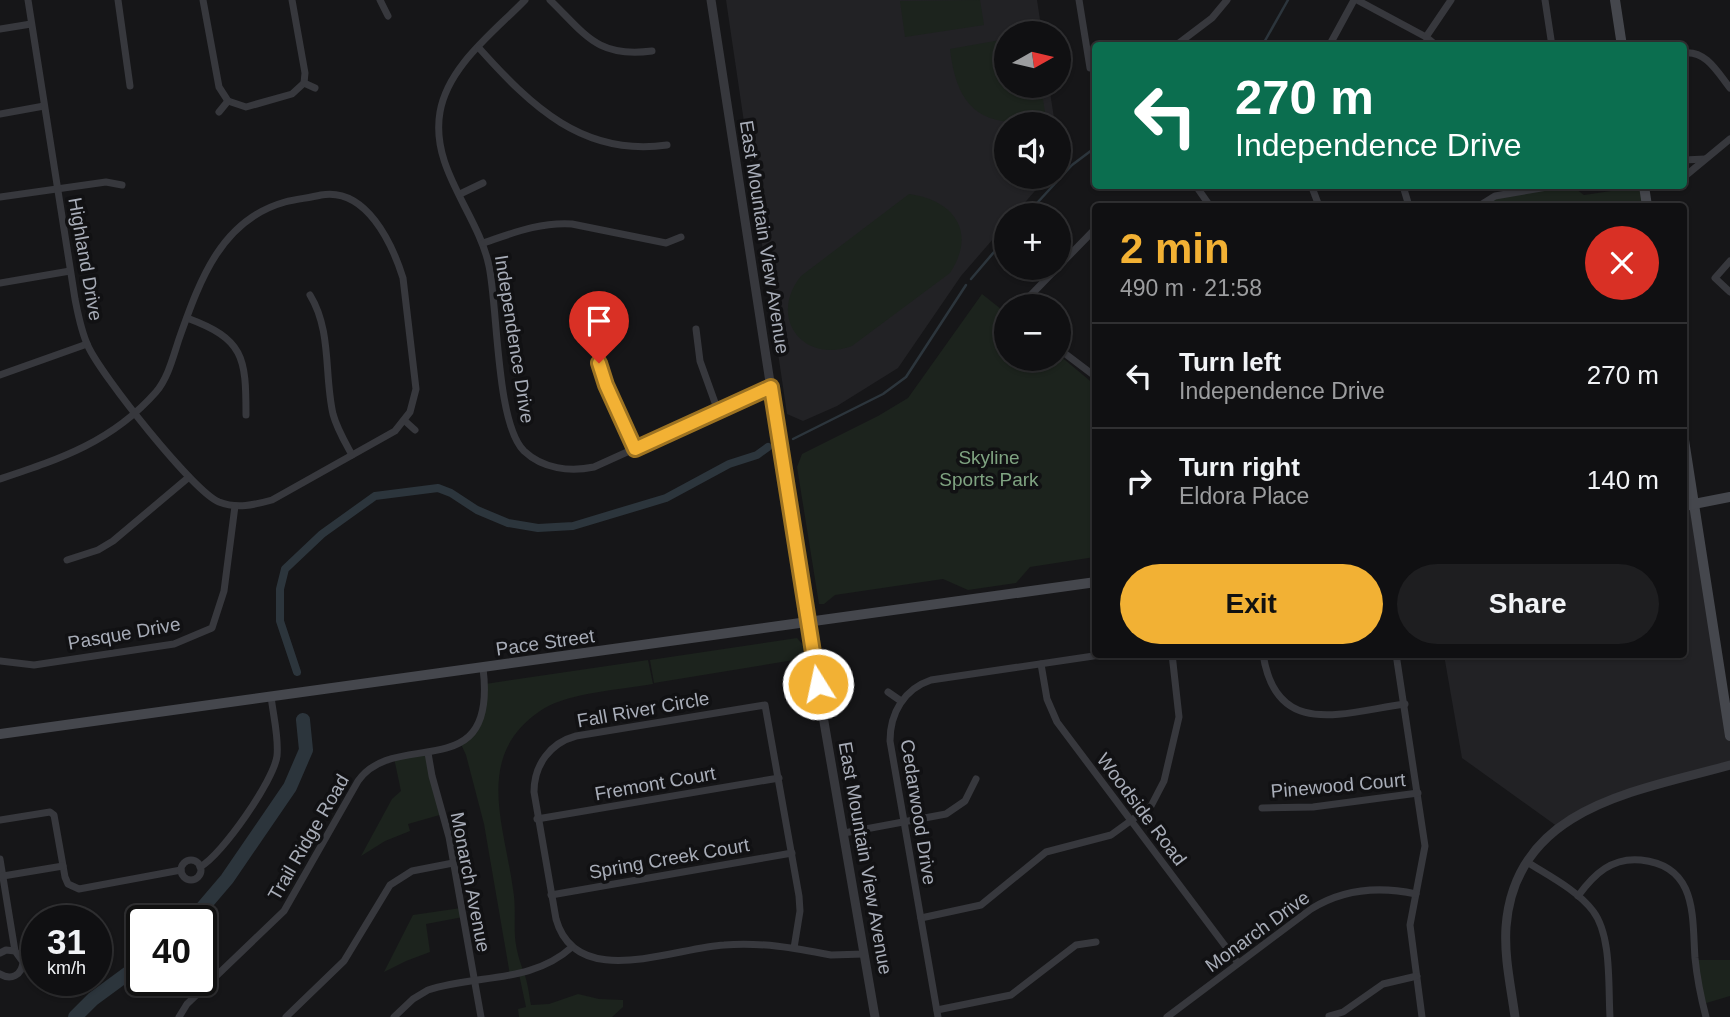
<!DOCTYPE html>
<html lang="en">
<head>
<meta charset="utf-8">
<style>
  :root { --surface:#101012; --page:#1e1e20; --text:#f1f3f6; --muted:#9c9d9f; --line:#303032; --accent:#f2b134 }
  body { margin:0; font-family:Helvetica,sans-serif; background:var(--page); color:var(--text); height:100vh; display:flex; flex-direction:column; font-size:26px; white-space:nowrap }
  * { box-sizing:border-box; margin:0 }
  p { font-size:23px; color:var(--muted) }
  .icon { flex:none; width:38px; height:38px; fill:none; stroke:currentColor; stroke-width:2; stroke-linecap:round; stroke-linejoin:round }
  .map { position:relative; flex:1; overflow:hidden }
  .sheet { position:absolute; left:1092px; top:203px; width:595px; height:455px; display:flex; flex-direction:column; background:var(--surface); border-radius:7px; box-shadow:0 2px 5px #0004,0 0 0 2px var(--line) }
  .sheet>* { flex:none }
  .hud { position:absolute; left:1092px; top:42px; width:595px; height:147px; border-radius:7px; box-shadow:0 2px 5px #0004,0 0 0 2px var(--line); background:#0b6e4f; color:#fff; overflow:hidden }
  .needle { width:46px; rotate:82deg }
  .buttons { position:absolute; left:994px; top:21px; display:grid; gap:14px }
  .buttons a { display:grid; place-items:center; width:77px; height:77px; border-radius:50%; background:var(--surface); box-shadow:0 2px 5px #0004,0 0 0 2px var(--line); font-size:35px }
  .speed { position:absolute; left:21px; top:905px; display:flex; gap:14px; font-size:35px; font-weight:700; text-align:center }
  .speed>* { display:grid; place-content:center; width:91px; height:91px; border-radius:50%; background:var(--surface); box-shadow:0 2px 5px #0004,0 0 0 2px var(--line); line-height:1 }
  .speed small { font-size:18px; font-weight:400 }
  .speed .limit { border:4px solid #111; border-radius:10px; background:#fff; color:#111 }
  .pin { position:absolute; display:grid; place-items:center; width:60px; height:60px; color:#fff; margin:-72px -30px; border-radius:50% 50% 50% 0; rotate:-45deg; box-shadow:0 0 7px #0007 }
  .pin .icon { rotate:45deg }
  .me { position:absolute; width:77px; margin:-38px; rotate:350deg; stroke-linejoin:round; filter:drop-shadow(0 0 5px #0008) }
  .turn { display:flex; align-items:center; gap:24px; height:147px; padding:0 28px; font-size:32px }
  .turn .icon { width:91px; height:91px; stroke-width:2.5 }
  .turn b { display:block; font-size:49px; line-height:60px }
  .round { display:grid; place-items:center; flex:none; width:74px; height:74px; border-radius:37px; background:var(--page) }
  .overview { display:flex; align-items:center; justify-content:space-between; height:119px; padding:0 28px }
  h1 { font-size:42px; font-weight:700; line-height:52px; color:var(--accent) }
  .cta { display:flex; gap:14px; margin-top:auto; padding:14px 28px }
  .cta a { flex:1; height:80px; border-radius:42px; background:var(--accent); color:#111; font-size:28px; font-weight:700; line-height:80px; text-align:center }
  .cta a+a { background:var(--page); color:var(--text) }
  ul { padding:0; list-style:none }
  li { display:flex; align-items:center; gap:21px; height:105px; padding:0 28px; border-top:2px solid var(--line) }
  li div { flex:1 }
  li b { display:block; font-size:26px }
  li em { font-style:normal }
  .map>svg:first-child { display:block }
</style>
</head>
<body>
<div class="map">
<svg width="1730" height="1017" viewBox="0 0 1730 1017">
  <rect width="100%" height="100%" fill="#161618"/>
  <g fill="#222225">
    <polygon points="726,0 1037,0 1042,33 1006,33 1006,86 1049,86 1055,124 1006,124 1006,177 1047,177 1014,215 1006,215 1006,224 961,276 898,368 837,406 803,421 787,414"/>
    <polygon points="1684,440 1730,736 1730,765 1628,793 1558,827 1462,758 1444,655 1684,654"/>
  </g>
  <g fill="#1c231d">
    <polygon points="980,0 984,25 905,37 900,1"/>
    <path d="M 1006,39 L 1006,86 L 1041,86 L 1046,119 C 984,130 957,111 950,49 Z"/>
    <polygon points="1553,186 1572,186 1584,195 1644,186 1647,206 1479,206 1495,196"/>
    <path d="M 909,194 C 954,200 977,232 950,273 L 852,346 C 802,364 768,317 801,276 Z"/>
    <polygon points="982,294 1006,313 1006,359 1059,359 1059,355 1095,385 1095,557 1030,567 1016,583 968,590 943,579 835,595 824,604 819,604 797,467 802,454 878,416 908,398"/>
    <polygon points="797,638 804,646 806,658 654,683 650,660"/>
    <path d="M 648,660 L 653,684 C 620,690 571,692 543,709 C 473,754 504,823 513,889 C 516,906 514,921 515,937 C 516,950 520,962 524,973 C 528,983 529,995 531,1005 L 549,1004 L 578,994 L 599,999 L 623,1000 L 623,1007 L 612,1017 L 519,1017 L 518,1009 L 526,1007 L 519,974 L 510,975 L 484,824 L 466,755 L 460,742 L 478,722 L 485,684 Z"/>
    <polygon points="428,753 443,814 408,824 410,831 385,841 361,856 392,799 401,791 394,758"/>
    <polygon points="461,908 463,917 426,924 430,952 406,961 384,972 413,915"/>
    <polygon points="1695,960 1730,960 1730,996 1703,1004"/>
  </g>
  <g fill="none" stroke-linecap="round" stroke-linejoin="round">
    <g stroke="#2c353c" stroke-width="2.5">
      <polyline points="1262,46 1288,0"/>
      <polyline points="1026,215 1072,165 1096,147"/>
      <polyline points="971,279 1006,238"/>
      <polyline points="793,439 883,394 906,377 966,285"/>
    </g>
    <polyline stroke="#2c353c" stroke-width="8" points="297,672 280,621 280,589 285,569 322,534 375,496 438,488 451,493 477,510 508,523 538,528 573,526 666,498 729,464 757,455 768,447"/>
    <g stroke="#2c353c" stroke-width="14">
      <polyline points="192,920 227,879 290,787 306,750 303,720"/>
      <polyline points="75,1017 93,999 142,963"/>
    </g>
    <g stroke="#37383d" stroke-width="7">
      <polyline points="118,0 130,86"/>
      <polyline points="203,0 219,87 228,101 246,107 292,94 304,83 305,73 292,0"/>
      <polyline points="380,0 388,16"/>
      <path d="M 525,0 C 494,32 448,66 440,112 C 430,169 478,213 489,266 C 498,309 496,423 524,451 C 543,469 570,472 594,467 L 771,387"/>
      <path d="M 550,0 C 586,35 597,58 652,51"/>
      <polyline points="1079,0 1090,68 1096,67"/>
      <polyline points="1357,0 1426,37 1437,46"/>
      <polyline points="1545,0 1552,46"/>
      <polyline points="0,29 31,24"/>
      <polyline points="1426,37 1451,0"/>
      <polyline points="1175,46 1212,18 1227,0"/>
      <polyline points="1329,46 1354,0"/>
      <path d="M 479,48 C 531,106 583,157 667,145"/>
      <path d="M 1684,53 C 1706,50 1718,73 1730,88"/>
      <polyline points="304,83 315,88"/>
      <polyline points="219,112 228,101"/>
      <polyline points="0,114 44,106"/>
      <polyline points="1684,160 1705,159"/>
      <polyline points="1684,177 1730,139"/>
      <polyline points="1196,186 1210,206"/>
      <polyline points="1310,186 1313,190 1319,206"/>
      <polyline points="1403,186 1409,206"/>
      <polyline points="460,194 483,183"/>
      <polyline points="0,197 106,182 122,185"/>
      <polyline points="1479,206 1495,196 1553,186"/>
      <path d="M 483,243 C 513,233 540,222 572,224 L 666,243 L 681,237"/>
      <polyline points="1730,261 1715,278 1730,292"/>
      <polyline points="1059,266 1096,228"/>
      <polyline points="0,283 70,271"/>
      <path d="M 310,295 C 332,331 324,375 333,414 C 337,429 345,442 352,455"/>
      <polyline points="1025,306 1028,298 1057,268"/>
      <polyline points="593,317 599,363 606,385 635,448"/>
      <path d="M 187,318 C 244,339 246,357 246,415"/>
      <polyline points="696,329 700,361 718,411"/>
      <polyline points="1059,349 1096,377"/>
      <polyline points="0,375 87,344"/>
      <polyline points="405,421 415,430"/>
      <path d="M 0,479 C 60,459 112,442 156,392 C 168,378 173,357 179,339 C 199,283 220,220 285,202 C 296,199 309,198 321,195 C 366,187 392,243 403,278 L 416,389 L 410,412 L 395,431 L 272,500 C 254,505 237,509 219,502 C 193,491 101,375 88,346 C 81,331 78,314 75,299 L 28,0"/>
      <polyline points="67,560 98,550 113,541 189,477"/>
      <path d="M 1263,654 C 1276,740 1344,712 1405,704"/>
      <polyline points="1396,654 1425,846 1410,925 1422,1017"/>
      <polyline points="0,661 34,665 174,644 212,628 224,591 235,506"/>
      <polyline points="1041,664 1047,699 1057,722 1238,963"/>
      <polyline points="888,692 901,701"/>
      <polyline points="428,753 432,776 449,837 481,1017"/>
      <polyline points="1262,808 1313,807 1418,793"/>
      <polyline points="537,819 779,778"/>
      <polyline points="0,820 50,812 54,815 65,877 68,884 79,889 181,870"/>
      <polyline points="844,833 946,814 965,801 976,779"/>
      <polyline points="0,859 15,951"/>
      <circle cx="191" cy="870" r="10"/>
      <path d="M 1527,862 C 1549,876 1577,890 1593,911 C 1612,936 1608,986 1610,1017"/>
      <path d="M 200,867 C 222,855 274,780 277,756 C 279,737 273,715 271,696"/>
      <polyline points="3,876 63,866"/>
      <polyline points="551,895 792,853"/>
      <path d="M 1578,896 C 1594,874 1612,857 1641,860 C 1698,866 1692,917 1695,958 C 1697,978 1701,998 1706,1017"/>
      <polyline points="921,918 981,905 1046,852 1111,835 1151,806 1164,781 1179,717 1172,654"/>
      <path d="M 794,948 L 800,911 L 799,896 L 765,705 L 576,736 C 550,743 534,765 534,792 L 556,919 C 576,991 673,948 724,945 C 761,942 795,948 831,955 L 864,954"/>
      <path d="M 0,953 L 6,950 L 15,951 L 23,962 C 22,975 11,981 0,974"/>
      <polyline points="937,1010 1011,995 1076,945 1096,942"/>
      <polyline points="1329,1016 1343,1012 1383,984 1417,976"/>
      <path d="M 179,1017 L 187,1004 L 284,911 L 358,781 C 396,727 498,789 483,668"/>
      <polyline points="286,1017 344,961 390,885 412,871 453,863"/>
      <path d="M 394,1017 L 413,999 L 428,990 C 477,974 531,984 572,947"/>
      <path d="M 938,1017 L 890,741 C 890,713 904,689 931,680 L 1107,654"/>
      <path d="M 1167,1017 L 1311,909 C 1343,889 1379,886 1416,894"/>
    </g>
    <g stroke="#37383d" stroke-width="9">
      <polyline points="711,0 809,635 875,1017"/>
      <path d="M 1515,1017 C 1511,987 1504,957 1506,927 C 1515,806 1638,791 1730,765"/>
    </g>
    <g stroke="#45474d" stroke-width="10">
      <polyline points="1615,0 1622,46"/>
      <polyline points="1644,186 1647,206"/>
      <polyline points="1684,440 1730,736"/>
      <polyline points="1684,506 1730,497"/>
      <polyline points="0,734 1096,582"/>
    </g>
  </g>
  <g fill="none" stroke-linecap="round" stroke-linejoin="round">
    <g stroke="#9d7322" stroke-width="18">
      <polyline id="route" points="599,363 606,385 635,449 771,387 818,684"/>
    </g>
    <use href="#route" stroke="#f2b134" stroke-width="12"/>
  </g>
  <g text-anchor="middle" stroke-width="7" stroke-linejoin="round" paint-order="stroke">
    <g font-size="19" fill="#a8adb8" stroke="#111113">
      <text transform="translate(765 237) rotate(81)" y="7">East Mountain View Avenue</text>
      <text transform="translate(86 259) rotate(80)" y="7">Highland Drive</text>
      <text transform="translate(515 339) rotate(81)" y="7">Independence Drive</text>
      <text transform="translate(124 633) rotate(-10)" y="7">Pasque Drive</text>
      <text transform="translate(545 642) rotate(-8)" y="7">Pace Street</text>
      <text transform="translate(643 709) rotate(-10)" y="7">Fall River Circle</text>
      <text transform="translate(655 783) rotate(-10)" y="7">Fremont Court</text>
      <text transform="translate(1338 785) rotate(-5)" y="7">Pinewood Court</text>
      <text transform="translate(1142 809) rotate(53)" y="7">Woodside Road</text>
      <text transform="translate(919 812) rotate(81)" y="7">Cedarwood Drive</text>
      <text transform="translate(308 837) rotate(-60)" y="7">Trail Ridge Road</text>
      <text transform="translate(669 858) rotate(-10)" y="7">Spring Creek Court</text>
      <text transform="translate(866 858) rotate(80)" y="7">East Mountain View Avenue</text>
      <text transform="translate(471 882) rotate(79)" y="7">Monarch Avenue</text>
      <text transform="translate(1257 931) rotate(-36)" y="7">Monarch Drive</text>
    </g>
    <g font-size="19" fill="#7fa381" stroke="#111113">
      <text x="989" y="464">Skyline<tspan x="989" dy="22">Sports Park</tspan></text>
    </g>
  </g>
</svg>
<div class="buttons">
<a><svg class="needle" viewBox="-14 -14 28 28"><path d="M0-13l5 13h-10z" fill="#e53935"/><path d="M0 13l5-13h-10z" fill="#9c9d9f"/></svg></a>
<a><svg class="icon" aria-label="sound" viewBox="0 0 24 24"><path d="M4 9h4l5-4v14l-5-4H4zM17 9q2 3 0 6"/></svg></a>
<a>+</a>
<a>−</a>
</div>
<div class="speed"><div>31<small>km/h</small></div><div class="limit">40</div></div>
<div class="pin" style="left:599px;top:363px;background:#d93025"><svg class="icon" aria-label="arrive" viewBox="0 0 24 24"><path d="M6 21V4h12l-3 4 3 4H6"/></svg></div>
<svg class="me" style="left:818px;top:684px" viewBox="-20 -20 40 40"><circle r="17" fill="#f2b134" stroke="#fff" stroke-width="3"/><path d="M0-11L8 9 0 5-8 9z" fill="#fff"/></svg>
<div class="hud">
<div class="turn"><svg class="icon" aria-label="left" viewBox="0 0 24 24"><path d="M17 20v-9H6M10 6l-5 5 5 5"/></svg><div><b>270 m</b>Independence Drive</div></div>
</div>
<section class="sheet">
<div class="overview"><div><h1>2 min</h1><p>490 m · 21:58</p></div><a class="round" style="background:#d93025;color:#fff"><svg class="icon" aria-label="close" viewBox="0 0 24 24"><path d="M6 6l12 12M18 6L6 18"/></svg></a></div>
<ul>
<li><svg class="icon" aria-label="left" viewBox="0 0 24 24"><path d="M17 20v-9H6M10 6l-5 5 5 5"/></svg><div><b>Turn left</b><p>Independence Drive</p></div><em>270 m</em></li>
<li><svg class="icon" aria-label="right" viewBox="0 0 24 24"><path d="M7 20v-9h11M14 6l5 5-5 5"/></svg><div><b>Turn right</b><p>Eldora Place</p></div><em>140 m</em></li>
</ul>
<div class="cta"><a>Exit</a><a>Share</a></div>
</section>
</div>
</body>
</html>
